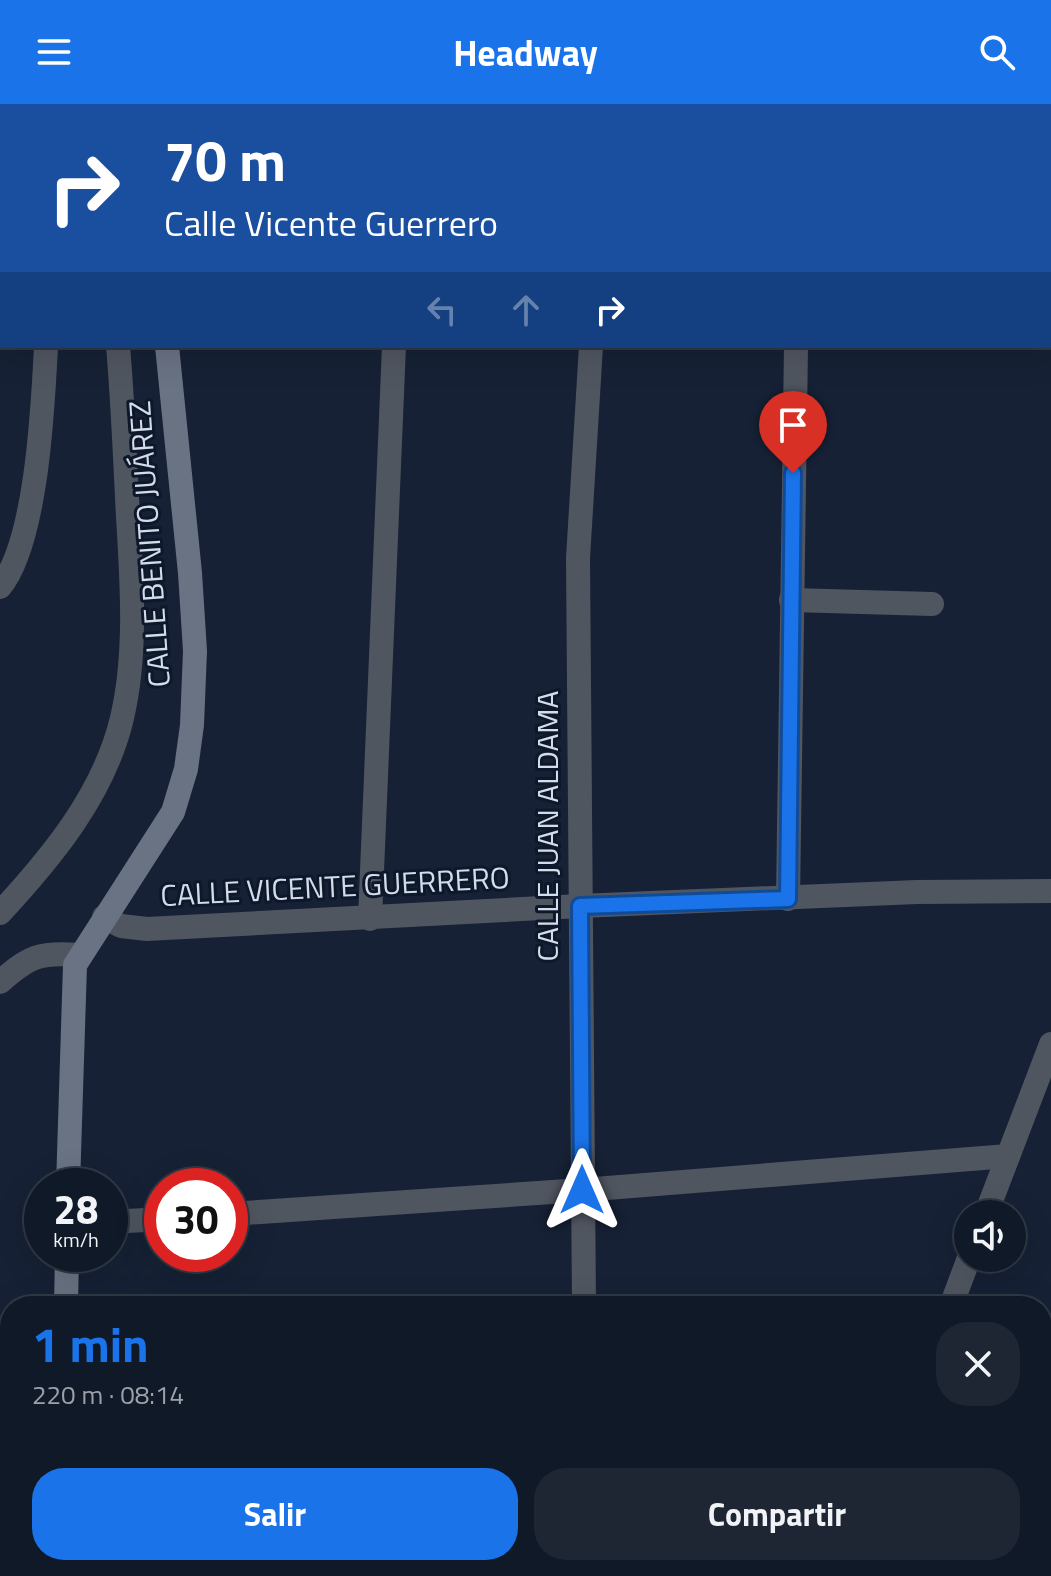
<!DOCTYPE html>
<html lang="es">
<head>
<meta charset="utf-8">
<style>
  :root { --surface:#101928; --page:#1e2634; --text:#f1f3f6; --muted:#9ca0a8; --line:#303845; --accent:#1a73e8 }
  body { margin:0; font-family:"Titillium Web",sans-serif; background:var(--page); color:var(--text); height:100vh; display:flex; flex-direction:column; font-size:30px; white-space:nowrap }
  * { box-sizing:border-box; margin:0 }
  p { font-size:26px; color:var(--muted) }
  .icon { flex:none; width:44px; height:44px; fill:none; stroke:currentColor; stroke-width:2; stroke-linecap:round; stroke-linejoin:round }
  .map { position:relative; flex:1; overflow:hidden }
  .drawer { position:absolute; left:0px; top:1192px; width:1052px; height:280px; display:flex; flex-direction:column; background:var(--surface); border-radius:32px 32px 0 0; box-shadow:0 8px 32px #0002,0 0 0 2px var(--line) }
  .drawer>* { flex:none }
  .banner { position:absolute; left:0px; top:0px; width:1052px; height:244px; box-shadow:0 8px 32px #0002,0 0 0 2px var(--line); background:#1a4fa0; color:#fff; overflow:hidden }
  .tools { position:absolute; left:954px; top:1096px; display:grid; gap:16px }
  .tools a { display:grid; place-items:center; width:72px; height:72px; border-radius:50%; background:var(--surface); box-shadow:0 8px 32px #0002,0 0 0 2px var(--line); font-size:40px }
  .speed { position:absolute; left:24px; top:1064px; display:flex; gap:16px; font-size:40px; font-weight:700; text-align:center }
  .speed>* { display:grid; place-content:center; width:104px; height:104px; border-radius:50%; background:var(--surface); box-shadow:0 8px 32px #0002,0 0 0 2px var(--line); line-height:1 }
  .speed small { font-size:20px; font-weight:400 }
  .speed .limit { border:12px solid #d22; background:#fff; color:#111 }
  .pin { position:absolute; display:grid; place-items:center; width:68px; height:68px; color:#fff; margin:-82px -34px; border-radius:50% 50% 50% 0; rotate:-45deg; box-shadow:0 0 8px #0007 }
  .pin .icon { rotate:45deg }
  .me { position:absolute; width:88px; margin:-44px; rotate:0deg; stroke-linejoin:round; filter:drop-shadow(0 0 6px #0008) }
  .turn { display:flex; align-items:center; gap:28px; height:168px; padding:0 32px; font-size:36px }
  .turn .icon { width:104px; height:104px; stroke-width:2.5 }
  .turn b { display:block; font-size:56px; line-height:68px }
  .lanes { display:flex; align-items:center; height:76px; padding:0 32px; background:#0003; justify-content:center; gap:40px; direction:ltr }
  .lanes .off { opacity:.35 }
  .round { display:grid; place-items:center; flex:none; width:84px; height:84px; border-radius:32px; background:var(--page) }
  .headline { display:flex; align-items:center; justify-content:space-between; height:136px; padding:0 32px }
  h1 { font-size:48px; font-weight:700; line-height:60px; color:var(--accent) }
  .cta { display:flex; gap:16px; margin-top:auto; padding:16px 32px }
  .cta a { flex:1; height:92px; border-radius:32px; background:var(--accent); color:#fff; font-size:32px; font-weight:700; line-height:92px; text-align:center }
  .cta a+a { background:var(--page); color:var(--text) }
  header { display:flex; justify-content:space-between; align-items:center; height:104px; padding:0 32px; background:var(--accent); color:#fff; font-size:36px; font-weight:700 }
  .map>svg:first-child { display:block }
</style>
</head>
<body>
<header><svg class="icon" aria-label="menu" viewBox="0 0 24 24"><path d="M4 6h16M4 12h16M4 18h16"/></svg>Headway<svg class="icon" aria-label="search" viewBox="0 0 24 24"><circle cx="10" cy="10" r="6"/><path d="M15 15l6 6"/></svg></header>
<div class="map">
<svg width="1051" height="1472" viewBox="0 0 1051 1472">
  <rect width="100%" height="100%" fill="#162135"/>
  <g fill="none" stroke-linecap="round" stroke-linejoin="round">
    <g stroke="#505660" stroke-width="24">
      <polyline points="34,0 34,2"/>
      <polyline points="84,0 84,2"/>
      <polyline points="612,2 613,0"/>
      <polyline points="854,2 854,0"/>
      <polyline points="0,16 2,16"/>
      <polyline points="1050,119 1051,120"/>
      <polyline points="0,230 2,230"/>
      <path d="M 0,483 C 37,438 43,301 46,242"/>
      <polyline points="791,496 932,500"/>
      <polyline points="788,795 796,242"/>
      <path d="M 0,809 C 52,753 104,690 122,614 C 137,550 132,479 128,413 C 125,356 123,299 118,242"/>
      <polyline points="104,813 121,822 147,825 580,802 917,788 1051,787"/>
      <polyline points="370,815 394,242"/>
      <path d="M 0,878 C 29,852 40,848 79,851"/>
      <polyline points="230,1110 582,1086 1008,1052"/>
      <polyline points="986,1110 1051,940"/>
      <polyline points="110,1118 162,1115"/>
      <polyline points="584,1202 578,454 591,242"/>
      <polyline points="951,1202 969,1154"/>
      <polyline points="0,1452 10,1450"/>
      <polyline points="845,1472 849,1462"/>
    </g>
    <g stroke="#6a7384" stroke-width="24">
      <polyline points="138,0 138,2"/>
      <polyline points="68,1082 75,861 173,708 186,665 192,621 195,547 190,469 167,242"/>
      <polyline points="66,1202 67,1150"/>
      <polyline points="1042,1420 1051,1419"/>
      <polyline points="61,1472 61,1462"/>
      <polyline points="560,1472 660,1462"/>
    </g>
  </g>
  <g fill="none" stroke-linecap="round" stroke-linejoin="round">
    <g stroke="#114b97" stroke-width="20">
      <polyline id="route" points="582,1086 580,802 788,795 793,369"/>
    </g>
    <use href="#route" stroke="#1a73e8" stroke-width="14"/>
  </g>
  <g text-anchor="middle" stroke-width="6" stroke-linejoin="round" paint-order="stroke">
    <g font-size="30" fill="#d4dcea" stroke="#0d182b">
      <text transform="translate(150 440) rotate(-94)" y="10">CALLE BENITO JUÁREZ</text>
      <text transform="translate(548 722) rotate(-90)" y="10">CALLE JUAN ALDAMA</text>
      <text transform="translate(335 783) rotate(-3)" y="10">CALLE VICENTE GUERRERO</text>
    </g>
  </g>
</svg>
<div class="tools">
<a><svg class="icon" aria-label="sound" viewBox="0 0 24 24"><path d="M4 9h4l5-4v14l-5-4H4zM17 9q2 3 0 6"/></svg></a>
</div>
<div class="speed"><div>28<small>km/h</small></div><div class="limit">30</div></div>
<div class="pin" style="left:793px;top:369px;background:#d93025"><svg class="icon" aria-label="arrive" viewBox="0 0 24 24"><path d="M6 21V4h12l-3 4 3 4H6"/></svg></div>
<svg class="me" style="left:582px;top:1086px" viewBox="-20 -20 40 40"><path d="M0-17L14 15 0 8-14 15z" fill="#1a73e8" stroke="#fff" stroke-width="4"/></svg>
<div class="banner">
<div class="turn"><svg class="icon" aria-label="right" viewBox="0 0 24 24"><path d="M7 20v-9h11M14 6l5 5-5 5"/></svg><div><b>70 m</b>Calle Vicente Guerrero</div></div>
<div class="lanes"><svg class="icon off" aria-label="left" viewBox="0 0 24 24"><path d="M17 20v-9H6M10 6l-5 5 5 5"/></svg><svg class="icon off" aria-label="ahead" viewBox="0 0 24 24"><path d="M12 20V5M6 11l6-6 6 6"/></svg><svg class="icon" aria-label="right" viewBox="0 0 24 24"><path d="M7 20v-9h11M14 6l5 5-5 5"/></svg></div>
</div>
<section class="drawer">
<div class="headline"><div><h1>1 min</h1><p>220 m · 08:14</p></div><a class="round"><svg class="icon" aria-label="close" viewBox="0 0 24 24"><path d="M6 6l12 12M18 6L6 18"/></svg></a></div>
<div class="cta"><a>Salir</a><a>Compartir</a></div>
</section>
</div>
</body>
</html>
